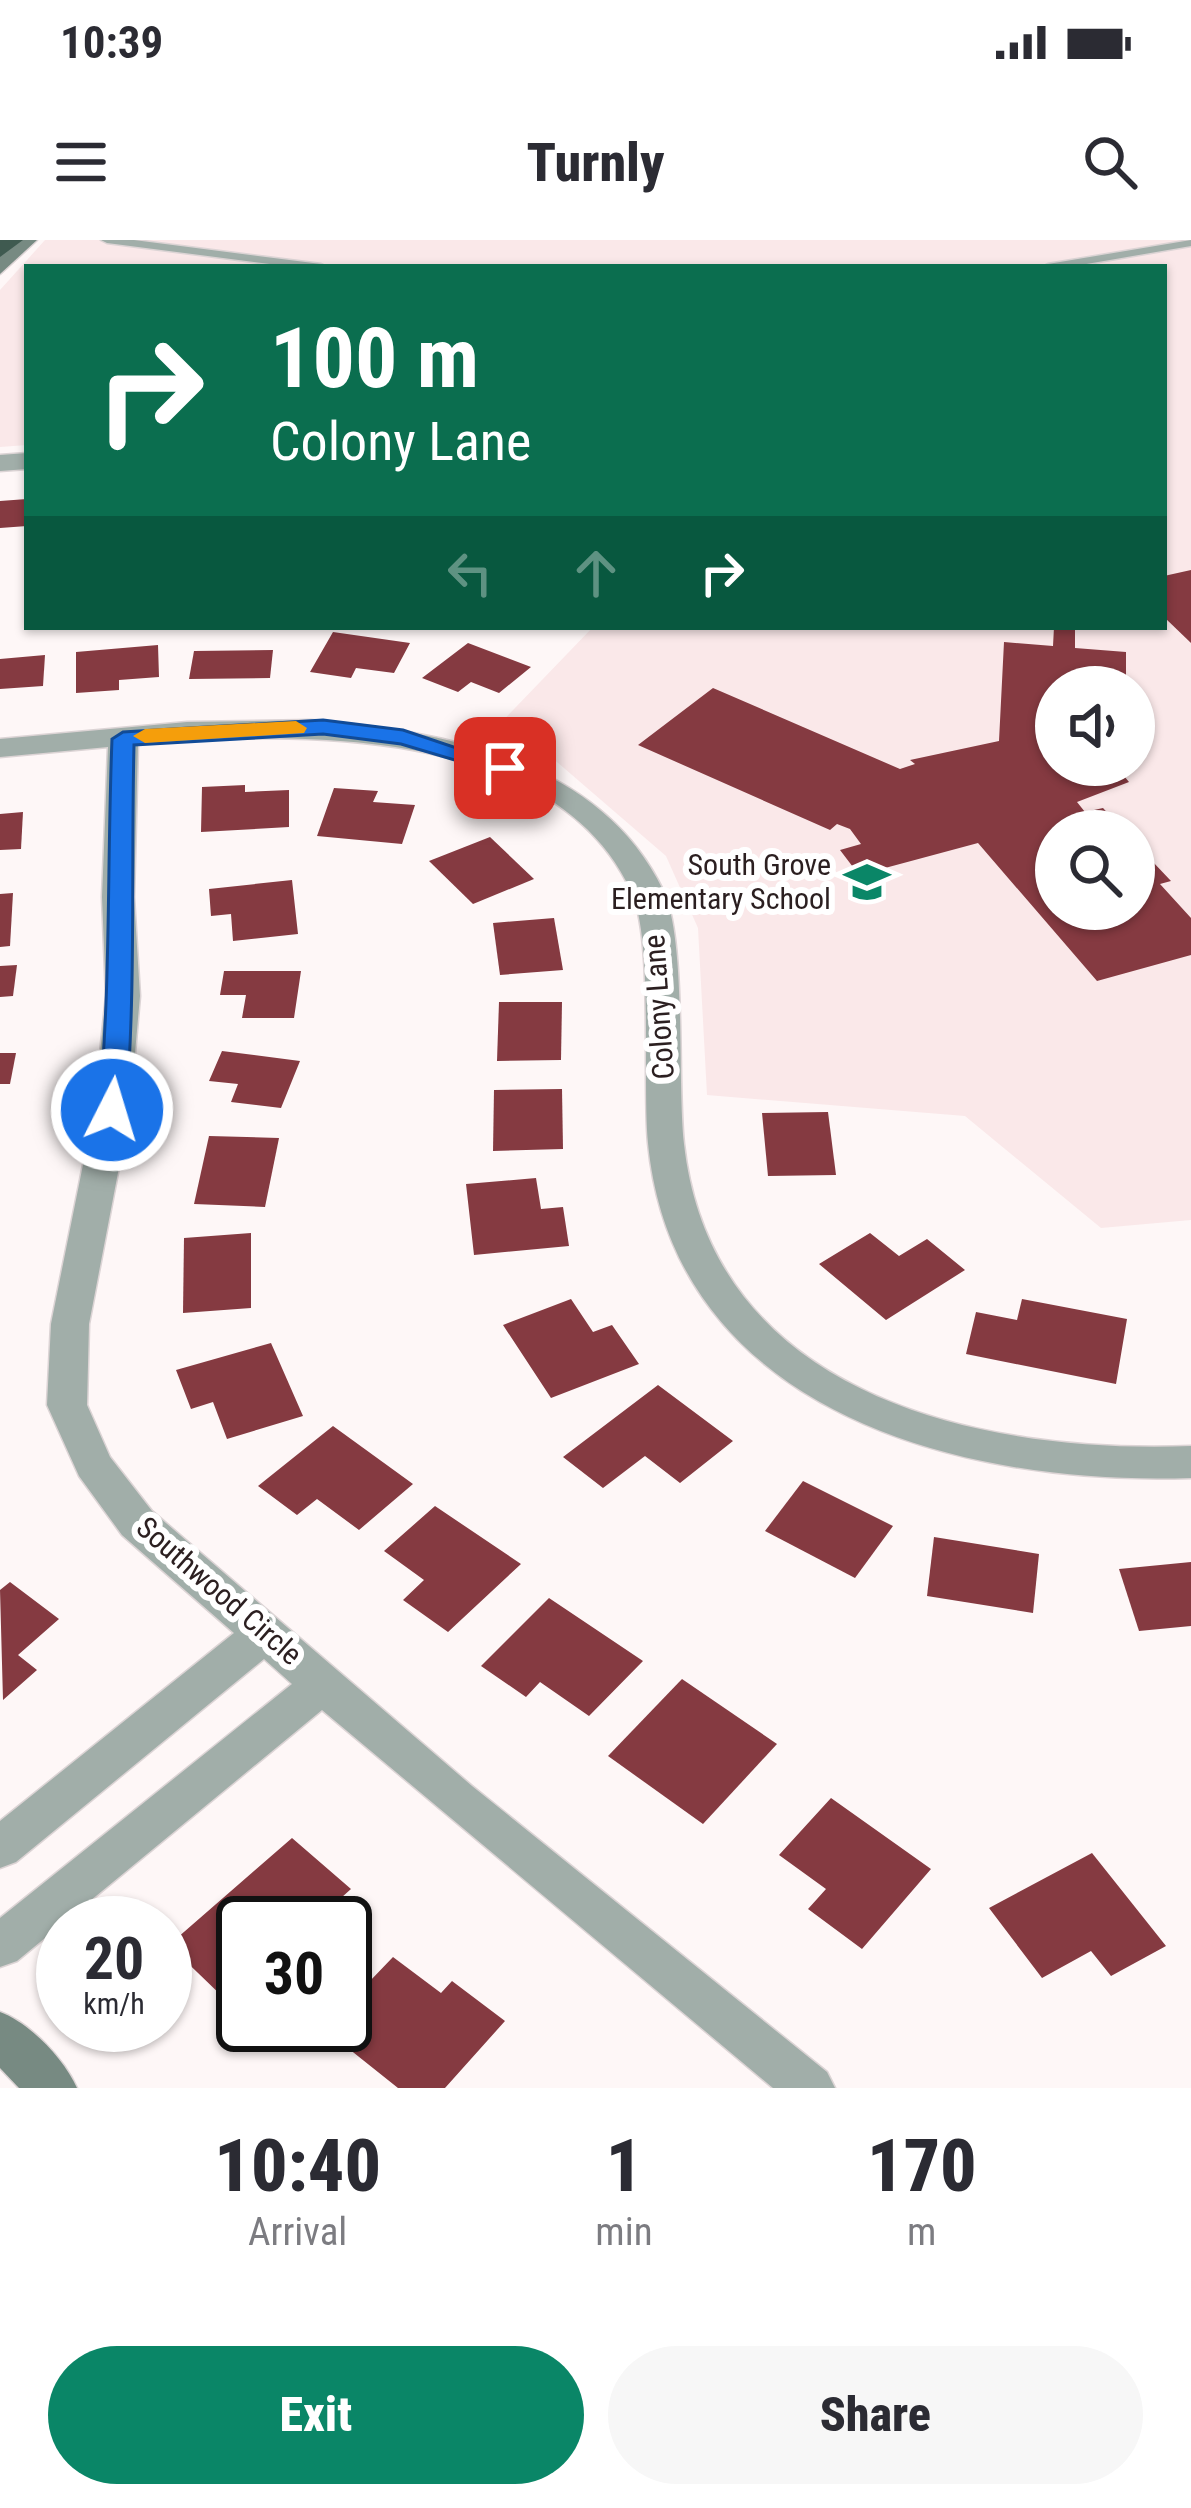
<!DOCTYPE html>
<html lang="en">
<head>
<meta charset="utf-8">
<style>
  :root { --surface:#fff; --page:#f7f7f7; --text:#2b2b33; --muted:#7c7c81; --accent:#0a8667 }
  body { margin:0; font-family:"Roboto Condensed",sans-serif; background:var(--page); color:var(--text); height:100vh; display:flex; flex-direction:column; font-size:45px; white-space:nowrap }
  * { box-sizing:border-box; margin:0 }
  p { font-size:39px; color:var(--muted) }
  .icon { flex:none; width:66px; height:66px; fill:none; stroke:currentColor; stroke-width:2; stroke-linecap:round; stroke-linejoin:round }
  .map { position:relative; height:1848px; overflow:hidden }
  .drawer { display:flex; flex-direction:column; background:var(--surface); flex:1 }
  .drawer>* { flex:none }
  .banner { position:absolute; left:24px; top:24px; width:1143px; height:366px; border-radius:0px; box-shadow:0 3px 9px #0004; background:#0b6e4f; color:#fff; overflow:hidden }
  .tools { position:absolute; left:1035px; top:426px; display:grid; gap:24px }
  .tools a { display:grid; place-items:center; width:120px; height:120px; border-radius:50%; background:var(--surface); box-shadow:0 3px 9px #0004; font-size:60px }
  .speed { position:absolute; left:36px; top:1656px; display:flex; gap:24px; font-size:60px; font-weight:700; text-align:center }
  .speed>* { display:grid; place-content:center; width:156px; height:156px; border-radius:50%; background:var(--surface); box-shadow:0 3px 9px #0004; line-height:1 }
  .speed small { font-size:30px; font-weight:400 }
  .speed .limit { border:6px solid #111; border-radius:18px; background:#fff; color:#111 }
  .pin { position:absolute; display:grid; place-items:center; width:102px; height:102px; color:#fff; margin:-51px; border-radius:24px; box-shadow:0 6px 18px #0006 }
  .me { position:absolute; width:132px; margin:-66px; rotate:5deg; stroke-linejoin:round; filter:drop-shadow(0 0 9px #0008) }
  .turn { display:flex; align-items:center; gap:42px; height:252px; padding:0 48px; font-size:54px }
  .turn .icon { width:156px; height:156px; stroke-width:2.5 }
  .turn b { display:block; font-size:84px; line-height:102px }
  .lanes { display:flex; align-items:center; height:114px; padding:0 48px; background:#0003; justify-content:center; gap:60px; direction:ltr }
  .lanes .off { opacity:.35 }
  .eta { display:flex; justify-content:space-evenly; align-items:center; height:204px; text-align:center }
  .eta b { font-size:72px; font-weight:800; line-height:84px }
  .cta { display:flex; gap:24px; margin-top:auto; padding:24px 48px }
  .cta a { flex:1; height:138px; border-radius:72px; background:var(--accent); color:#fff; font-size:48px; font-weight:800; line-height:138px; text-align:center }
  .cta a+a { background:var(--page); color:var(--text) }
  .status { display:flex; justify-content:space-between; align-items:center; height:84px; padding:0 60px; background:var(--surface); direction:ltr }
  .status svg { height:33px; fill:currentColor }
  header { display:flex; justify-content:space-between; align-items:center; height:156px; padding:0 48px; background:var(--surface); font-size:54px; font-weight:800 }
  .map>svg:first-child { display:block }
</style>
</head>
<body>
<div class="status"><b>10:39</b><svg viewBox="0 0 49 12"><path d="M0 12V9h3v3zM5 12V6h3v6zM10 12V3h3v9zM15 12V0h3v12zM26 1h20v11H26zM47 4h2v5h-2z"/></svg></div>
<header><svg class="icon" aria-label="menu" viewBox="0 0 24 24"><path d="M4 6h16M4 12h16M4 18h16"/></svg>Turnly<svg class="icon" aria-label="search" viewBox="0 0 24 24"><circle cx="10" cy="10" r="6"/><path d="M15 15l6 6"/></svg></header>
<div class="map">
<svg width="1191" height="1848" viewBox="0 0 1191 1848">
  <rect width="100%" height="100%" fill="#fef7f7"/>
  <path fill="#fae8e9" fill-rule="evenodd" d="M 45,0 L 1191,0 L 1191,980 L 1101,988 L 965,876 L 707,855 L 698,688 L 666,616 L 550,516 L 491,493 L 593,387 L 1164,387 L 1164,27 L 27,27 L 27,205 L 0,207 L 0,50 ZM 1056,447 L 1134,447 L 1134,525 L 1056,525 ZM 1056,591 L 1134,591 L 1134,669 L 1056,669 Z"/>
  <g fill="#853a41">
    <polygon points="27,259 27,286 0,288 0,261"/>
    <polygon points="1191,330 1191,403 1164,377 1164,336"/>
    <polygon points="1054,387 1075,387 1075,408 1126,412 1126,447 1056,447 1056,525 1115,525 1129,542 1077,562 1085,572 1103,568 1124,591 1056,591 1056,669 1134,669 1134,602 1171,641 1160,644 1191,678 1191,715 1097,741 978,603 859,635 840,610 861,604 850,589 837,584 830,590 638,505 713,448 900,529 915,524 910,520 999,501 1004,402 1053,406"/>
    <polygon points="333,392 410,403 394,433 356,428 351,438 310,432"/>
    <polygon points="468,403 531,427 499,453 471,442 458,452 422,438"/>
    <polygon points="158,405 159,437 119,440 119,450 76,453 76,412"/>
    <polygon points="273,410 270,438 189,439 194,411"/>
    <polygon points="45,415 43,446 0,449 0,419"/>
    <polygon points="245,545 245,552 289,550 289,587 201,592 202,547"/>
    <polygon points="334,548 378,551 373,562 415,565 402,604 317,596"/>
    <polygon points="23,572 21,609 0,610 0,574"/>
    <polygon points="490,597 534,639 473,664 429,621"/>
    <polygon points="292,640 298,694 233,701 231,674 211,676 209,649"/>
    <polygon points="13,653 10,706 0,707 0,654"/>
    <polygon points="554,678 563,730 500,735 493,683"/>
    <polygon points="17,725 13,756 0,757 0,726"/>
    <polygon points="224,731 301,731 294,778 242,778 246,755 220,755"/>
    <polygon points="499,762 562,762 561,820 497,821"/>
    <polygon points="222,811 300,821 281,868 231,862 238,844 209,841"/>
    <polygon points="0,813 16,813 10,844 0,844"/>
    <polygon points="562,849 563,909 493,911 494,850"/>
    <polygon points="828,872 836,935 768,936 762,873"/>
    <polygon points="209,896 279,898 265,967 194,964"/>
    <polygon points="536,938 541,969 563,967 569,1006 474,1015 466,944"/>
    <polygon points="251,993 251,1068 183,1073 184,998"/>
    <polygon points="870,993 899,1016 927,999 965,1030 886,1080 819,1024"/>
    <polygon points="571,1059 593,1092 612,1085 639,1124 551,1158 503,1085"/>
    <polygon points="1022,1059 1127,1079 1116,1144 966,1114 976,1072 1017,1080"/>
    <polygon points="271,1103 303,1176 227,1199 213,1162 191,1169 176,1130"/>
    <polygon points="658,1145 733,1201 680,1243 645,1216 603,1248 563,1217"/>
    <polygon points="333,1186 413,1244 359,1290 317,1259 297,1275 258,1246"/>
    <polygon points="803,1241 893,1286 855,1338 765,1291"/>
    <polygon points="435,1266 521,1324 448,1392 403,1360 424,1340 384,1311"/>
    <polygon points="934,1297 1039,1314 1033,1373 927,1356"/>
    <polygon points="1191,1322 1191,1386 1139,1391 1119,1329"/>
    <polygon points="10,1342 59,1379 18,1415 37,1430 3,1460 0,1350"/>
    <polygon points="549,1358 643,1421 589,1476 540,1442 526,1457 481,1426"/>
    <polygon points="682,1439 777,1504 703,1584 608,1516"/>
    <polygon points="831,1558 931,1629 862,1709 808,1669 826,1649 779,1615"/>
    <polygon points="292,1598 351,1649 313,1683 243,1683 243,1745 226,1760 169,1705"/>
    <polygon points="1092,1613 1166,1706 1111,1736 1091,1711 1042,1738 989,1668"/>
    <polygon points="393,1717 441,1753 452,1741 505,1781 445,1848 398,1848 324,1789 345,1785 345,1767"/>
  </g>
  <g fill="none" stroke-linecap="round" stroke-linejoin="round">
    <g stroke="#dcd4d5" stroke-width="3">
      <g id="lane">
        <polygon points="101,0 134,0 321,24 327,27 293,27 107,3"/>
        <polygon points="1191,0 1191,6 1069,27 1042,27 1048,24"/>
      </g>
    </g>
    <g stroke="#dcd4d5" stroke-width="3">
      <g id="street">
        <polygon points="27,213 27,229 0,231 0,215"/>
        <path d="M 311,480 C 442,491 600,519 663,650 C 687,699 677,842 684,904 C 712,1156 980,1214 1191,1206 L 1191,1238 C 964,1246 674,1173 648,903 C 642,842 654,699 631,651 C 553,483 291,492 138,504 L 134,657 L 140,756 L 130,870 L 89,1084 L 87,1165 L 110,1217 L 152,1271 L 472,1546 L 827,1832 L 835,1848 L 773,1848 L 322,1470 L 17,1721 L 0,1727 L 0,1678 L 292,1444 L 264,1419 L 16,1622 L 0,1628 L 0,1581 L 234,1393 L 122,1295 L 79,1236 L 47,1165 L 51,1084 L 94,870 L 106,756 L 102,657 L 108,507 L 0,517 L 0,499 L 187,482 Z"/>
      </g>
    </g>
    <g stroke="#dcd4d5" stroke-width="3">
      <g id="secondary">
        <polygon points="13,0 37,0 0,34 0,14"/>
        <path d="M 0,1772 C 30,1783 64,1819 77,1848 L 19,1848 L 0,1828 Z"/>
      </g>
    </g>
    <g stroke="#dcd4d5" stroke-width="3">
      <polygon id="highway" points="0,0 23,0 0,17"/>
    </g>
    <use href="#lane" fill="#a1aea9" fill-rule="evenodd"/>
    <use href="#street" fill="#a1aea9" fill-rule="evenodd"/>
    <use href="#secondary" fill="#778a82" fill-rule="evenodd"/>
    <use href="#highway" fill="#3f5a50" fill-rule="evenodd"/>
  </g>
  <path fill="#1a73e8" stroke="#114b97" stroke-width="3" d="M 323,480 L 403,490 L 516,528 L 505,535 L 401,504 L 323,494 L 134,505 C 131,627 136,748 126,870 L 112,879 L 103,876 L 99,870 C 111,746 107,623 112,499 L 123,492 Z"/>
  <polygon fill="#f59e0b" points="296,481 307,488 304,493 145,503 133,496 145,489"/>
  <defs>
    <g id="school-bare" transform="scale(3.6)"><path d="M0-5L7-2L0 1L-7-2ZM-4 1L0 2.5L4 1V4Q0 6-4 4Z" fill="#0a8667" stroke="#fff" stroke-width="2.5" paint-order="stroke"/></g>
  </defs>
  <g fill-rule="evenodd">
    <use href="#school-bare" x="867" y="642"/>
  </g>
  <g text-anchor="middle" stroke-width="12" stroke-linejoin="round" paint-order="stroke">
    <g font-size="30" fill="#2b1f20" stroke="#fff" text-anchor="end">
      <text x="831" y="635">South Grove<tspan x="831" dy="34">Elementary School</tspan></text>
    </g>
    <g font-size="30" fill="#2b1f20" stroke="#fff">
      <text transform="translate(659 767) rotate(-94)" y="10">Colony Lane</text>
      <text transform="translate(219 1351) rotate(41)" y="10">Southwood Circle</text>
    </g>
  </g>
</svg>
<div class="tools">
<a><svg class="icon" aria-label="sound" viewBox="0 0 24 24"><path d="M4 9h4l5-4v14l-5-4H4zM17 9q2 3 0 6"/></svg></a>
<a><svg class="icon" aria-label="search" viewBox="0 0 24 24"><circle cx="10" cy="10" r="6"/><path d="M15 15l6 6"/></svg></a>
</div>
<div class="speed"><div>20<small>km/h</small></div><div class="limit">30</div></div>
<div class="pin" style="left:505px;top:528px;background:#d93025"><svg class="icon" aria-label="arrive" viewBox="0 0 24 24"><path d="M6 21V4h12l-3 4 3 4H6"/></svg></div>
<svg class="me" style="left:112px;top:870px" viewBox="-20 -20 40 40"><circle r="17" fill="#1a73e8" stroke="#fff" stroke-width="3"/><path d="M0-11L8 9 0 5-8 9z" fill="#fff"/></svg>
<div class="banner">
<div class="turn"><svg class="icon" aria-label="right" viewBox="0 0 24 24"><path d="M7 20v-9h11M14 6l5 5-5 5"/></svg><div><b>100 m</b>Colony Lane</div></div>
<div class="lanes"><svg class="icon off" aria-label="left" viewBox="0 0 24 24"><path d="M17 20v-9H6M10 6l-5 5 5 5"/></svg><svg class="icon off" aria-label="ahead" viewBox="0 0 24 24"><path d="M12 20V5M6 11l6-6 6 6"/></svg><svg class="icon" aria-label="right" viewBox="0 0 24 24"><path d="M7 20v-9h11M14 6l5 5-5 5"/></svg></div>
</div>
</div>
<section class="drawer">
<div class="eta">
<div><b>10:40</b><p>Arrival</p></div>
<div><b>1</b><p>min</p></div>
<div><b>170</b><p>m</p></div>
</div>
<div class="cta"><a>Exit</a><a>Share</a></div>
</section>
</body>
</html>
